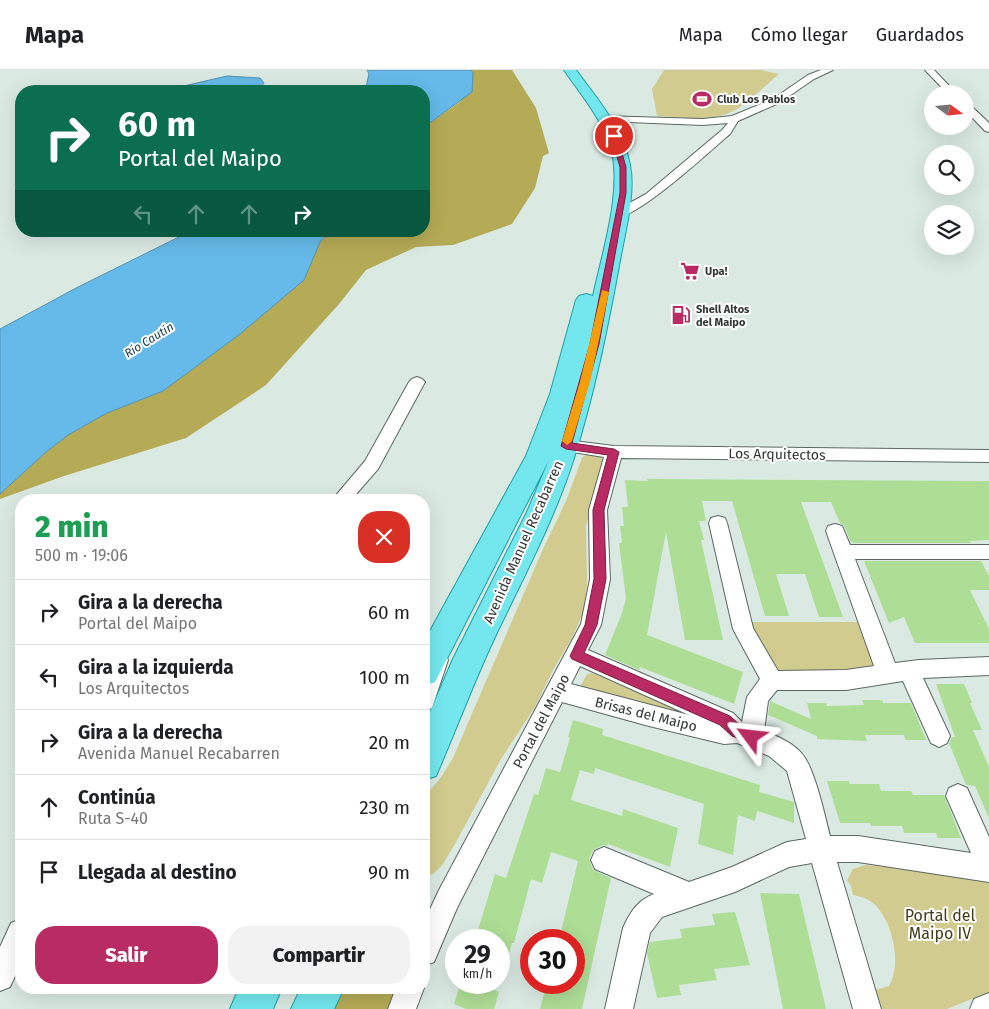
<!DOCTYPE html>
<html lang="es">
<head>
<meta charset="utf-8">
<style>
  :root { --surface:#fff; --page:#f2f2f2; --text:#202124; --muted:#757577; --line:#e0e0e0; --accent:#b82c63 }
  body { margin:0; font-family:"Fira Sans",sans-serif; background:var(--page); color:var(--text); height:100vh; display:flex; flex-direction:column; font-size:19px; white-space:nowrap }
  * { box-sizing:border-box; margin:0 }
  p { font-size:16px; color:var(--muted) }
  .icon { flex:none; width:28px; height:28px; fill:none; stroke:currentColor; stroke-width:2; stroke-linecap:round; stroke-linejoin:round }
  .map { position:relative; flex:1; overflow:hidden }
  .panel { position:absolute; left:15px; top:424px; width:415px; height:500px; display:flex; flex-direction:column; background:var(--surface); border-radius:20px; box-shadow:0 5px 20px #0002 }
  .panel>* { flex:none }
  .guide { position:absolute; left:15px; top:15px; width:415px; height:152px; border-radius:20px; box-shadow:0 5px 20px #0002; background:#0b6e4f; color:#fff; overflow:hidden }
  .needle { width:32px; rotate:106deg }
  .tools { position:absolute; left:924px; top:15px; display:grid; gap:10px }
  .tools a { display:grid; place-items:center; width:50px; height:50px; border-radius:50%; background:var(--surface); box-shadow:0 5px 20px #0002; font-size:25px }
  .speed { position:absolute; left:445px; top:859px; display:flex; gap:10px; font-size:25px; font-weight:700; text-align:center }
  .speed>* { display:grid; place-content:center; width:65px; height:65px; border-radius:50%; background:var(--surface); box-shadow:0 5px 20px #0002; line-height:1 }
  .speed small { font-size:12px; font-weight:400 }
  .speed .limit { border:8px solid #d22; background:#fff; color:#111 }
  .pin { position:absolute; display:grid; place-items:center; width:42px; height:42px; color:#fff; margin:-21px; border:2px solid #fff; border-radius:50%; box-shadow:0 1px 5px #0007 }
  .me { position:absolute; width:55px; margin:-28px; rotate:300deg; stroke-linejoin:round; filter:drop-shadow(0 0 4px #0008) }
  .turn { display:flex; align-items:center; gap:18px; height:105px; padding:0 20px; font-size:22px }
  .turn .icon { width:65px; height:65px; stroke-width:2.5 }
  .turn b { display:block; font-size:35px; line-height:42px }
  .lanes { display:flex; align-items:center; height:48px; padding:0 20px; background:#0003; justify-content:center; gap:25px; direction:ltr }
  .lanes .off { opacity:.35 }
  .round { display:grid; place-items:center; flex:none; width:52px; height:52px; border-radius:20px; background:var(--page) }
  .headline { display:flex; align-items:center; justify-content:space-between; height:85px; padding:0 20px }
  h1 { font-size:30px; font-weight:800; line-height:38px; color:#1e9e55 }
  .action { display:flex; gap:10px; margin-top:auto; padding:10px 20px }
  .action a { flex:1; height:58px; border-radius:20px; background:var(--accent); color:#fff; font-size:20px; font-weight:800; line-height:58px; text-align:center }
  .action a+a { background:var(--page); color:var(--text) }
  ul { padding:0; list-style:none }
  li { display:flex; align-items:center; gap:15px; height:65px; padding:0 20px; border-top:1px solid var(--line) }
  li div { flex:1 }
  li b { display:block; font-size:19px }
  li em { font-style:normal }
  header { display:flex; align-items:center; gap:30px; box-sizing:border-box; height:70px; padding:0 25px; background:var(--surface); border-bottom:1px solid var(--line) }
  header strong { font-size:24px }
  nav { display:flex; gap:28px; margin-inline-start:auto; font-size:18px }
  .map>svg:first-child { display:block }
</style>
</head>
<body>
<header>
<strong>Mapa</strong>
<nav><a>Mapa</a><a>Cómo llegar</a><a>Guardados</a></nav>
</header>
<div class="map">
<svg width="989" height="939" viewBox="0 0 989 939">
  <rect width="100%" height="100%" fill="#daeae3"/>
  <g fill="#d2cb8f">
    <path d="M 664,0 L 761,0 L 779,4 C 766,15 752,29 737,39 C 714,53 683,47 657,46 L 652,19 Z"/>
    <polygon points="587,383 600,385 602,388 602,393 586,456 587,516 583,543 573,566 552,602 535,637 501,689 455,774 443,794 433,804 424,807 424,727 439,710 452,690 543,479 566,431 582,388"/>
    <polygon points="746,552 864,552 877,595 853,600 776,602"/>
    <polygon points="592,603 700,650 585,620 581,615 587,604"/>
    <path d="M 865,795 L 916,799 L 989,813 L 989,922 L 947,939 L 882,939 L 876,920 L 889,916 C 903,894 892,842 867,829 C 863,827 857,826 853,825 L 851,816 L 847,810 L 853,799 Z"/>
  </g>
  <g fill="#b5aa56">
    <polygon points="471,0 512,0 536,38 549,83 543,86 535,118 512,154 453,175 416,177 366,200 339,234 266,315 186,368 64,406 0,429 0,424 46,382 68,365 107,343 163,321 240,264 307,202 320,172 330,161 424,161 424,57 461,31 473,3"/>
    <polygon points="345,918 397,918 389,939 334,939"/>
  </g>
  <g fill="#65bae9" stroke="#5592b3">
    <polygon points="367,0 471,0 473,3 472,22 424,57 424,21 365,21 369,4"/>
    <polygon points="227,6 260,8 264,13 258,21 162,21"/>
    <polygon points="191,161 330,161 320,172 304,210 240,264 163,321 107,343 68,365 46,382 0,424 0,259 78,217"/>
  </g>
  <g fill="#aedd96">
    <polygon points="647,409 989,411 989,470 970,471 971,473 856,473 851,472 844,455 840,453 831,432 801,432 843,547 819,547 805,504 776,504 789,546 765,546 732,431 702,431 706,451 699,451 704,470 701,470 723,570 685,570 666,462 647,565 743,602 734,634 640,597 639,600 605,585 622,543 626,528 619,473 622,473 620,456 624,456 622,437 628,437 625,410 648,411"/>
    <polygon points="864,491 981,491 989,506 989,520 970,520 989,559 989,573 915,573 904,547 889,553"/>
    <polygon points="936,614 964,614 972,633 970,633 982,660 973,660 989,697 989,748 975,716 966,715 949,673 952,667 955,667"/>
    <polygon points="862,630 882,630 883,633 911,633 926,670 905,670 904,665 865,665 867,671 817,669 817,666 768,645 770,631 811,649 807,633 826,633 827,636 864,635"/>
    <polygon points="573,650 603,659 602,665 760,715 759,722 794,732 794,753 757,741 755,751 738,745 733,785 698,774 704,734 595,698 594,704 580,700 571,730 622,746 623,739 678,758 670,797 608,774 607,776 603,775 593,780 589,789 593,800 611,808 582,939 540,939 547,912 574,912 574,870 559,870 578,791 551,782 542,813 531,809 514,873 512,873 503,903 499,902 499,868 478,860 495,804 506,808 534,724 538,725 546,698 560,702 570,668 568,667"/>
    <polygon points="827,711 849,711 850,714 879,714 881,721 911,721 913,725 944,725 961,768 938,768 936,763 904,763 902,756 871,756 870,753 840,753"/>
    <polygon points="760,823 799,824 826,939 783,939"/>
    <polygon points="735,842 750,895 714,899 717,910 679,915 681,925 657,928 647,883 650,872 682,868 680,859 715,855 712,844"/>
    <polygon points="461,912 475,912 499,922 494,939 466,939 454,934"/>
  </g>
  <g fill="none" stroke-linecap="round" stroke-linejoin="round">
    <g stroke="#5a6863" stroke-width="2">
      <g id="minor">
        <path d="M 821,0 L 833,0 L 814,9 L 779,33 L 738,51 L 730,64 C 711,80 635,151 615,147 L 613,144 L 615,141 L 646,124 L 722,60 L 728,53 L 703,55 L 603,51 L 600,50 L 600,46 L 703,49 L 732,46 L 773,29 L 808,5 Z"/>
        <polygon points="925,0 934,0 957,24 948,24"/>
        <polygon points="965,32 968,33 989,53 989,62 985,61 965,40"/>
        <polygon points="417,307 422,309 425,312 378,399 351,430 332,430 365,391 409,312 412,309"/>
        <path d="M 566,370 L 614,376 L 989,380 L 989,392 L 621,388 L 607,440 L 610,509 L 601,555 L 588,580 L 733,643 L 742,652 L 747,627 L 760,609 L 733,559 L 709,453 L 711,448 L 718,446 L 725,448 L 727,453 L 753,558 L 778,601 L 846,600 L 874,596 L 826,461 L 828,456 L 835,454 L 842,456 L 850,475 L 989,475 L 989,489 L 855,489 L 895,593 L 919,590 L 989,587 L 989,605 L 923,608 L 950,666 L 947,673 L 939,677 L 931,673 L 903,611 L 846,620 L 777,620 L 768,631 L 764,661 C 777,666 794,673 803,685 C 815,700 825,746 830,766 L 858,766 L 971,783 L 946,726 L 949,718 L 958,714 L 967,718 L 989,767 L 989,812 L 858,792 L 837,792 L 881,939 L 853,939 L 812,793 L 789,797 L 735,822 L 662,847 L 650,863 L 633,939 L 605,939 L 623,858 C 630,842 638,830 654,824 L 595,799 L 591,790 L 595,781 L 604,777 L 689,812 L 732,797 L 787,772 L 806,769 L 787,701 L 769,686 L 737,673 L 724,674 L 649,656 L 562,632 L 457,838 L 434,892 L 424,896 L 424,852 L 439,820 L 581,554 L 590,509 L 589,440 L 604,387 L 560,380 L 558,376 L 560,372 ZM 580,596 L 689,645 L 571,614 Z"/>
        <polygon points="437,581 445,584 448,590 432,638 424,641 424,598 429,584"/>
        <polygon points="21,849 21,893 10,917 0,921 0,877 11,853"/>
        <polygon points="424,917 424,918 416,939 388,939 396,918"/>
        <polygon points="989,923 989,939 970,939 974,929"/>
      </g>
    </g>
    <g stroke="#209fa5" stroke-width="2">
      <g id="primary">
        <path d="M 564,0 L 576,0 C 598,30 623,58 630,95 C 636,125 624,166 619,196 C 607,261 594,325 574,388 C 554,451 522,510 494,569 C 473,614 456,660 436,706 L 424,710 L 424,656 L 453,589 L 527,442 L 549,390 L 435,612 L 424,616 L 424,572 L 526,386 L 550,324 L 576,230 L 579,226 L 586,224 L 593,226 C 602,183 624,117 610,75 C 601,48 580,23 564,0 Z"/>
        <polygon points="239,918 282,918 273,939 230,939"/>
        <polygon points="301,918 344,918 334,939 291,939"/>
      </g>
    </g>
    <use href="#minor" fill="#fff" fill-rule="evenodd"/>
    <use href="#primary" fill="#74e7ee" fill-rule="evenodd"/>
  </g>
  <polygon fill="#b82c63" stroke="#781d40" points="614,64 617,66 626,97 626,123 599,274 572,373 614,379 619,382 604,440 606,509 597,555 584,583 730,646 742,657 756,662 758,667 756,671 751,673 732,666 720,655 572,589 570,586 585,555 594,509 593,440 608,385 566,379 561,376 590,274 620,123 620,97 611,66"/>
  <polygon fill="#f59e0b" points="602,220 609,222 590,312 572,371 567,375 562,371 580,312"/>
  <defs>
    <g id="stadium-bare" transform="scale(1.5)"><path d="M0-5a6.5 5 0 1 0 0 10a6.5 5 0 1 0 0-10ZM-3.5-1.8h7v3.6h-7Z" fill="#b82c63" stroke="#fff" stroke-width="2.5" paint-order="stroke"/></g>
    <g id="supermarket-bare" transform="scale(1.5)"><path d="M-6-5.5h2.5l.6 2H6L4.5 2H-2.5L-4.4-4H-6ZM-1.5 3.2a1.3 1.3 0 1 0 .1 0ZM3 3.2a1.3 1.3 0 1 0 .1 0Z" fill="#b82c63" stroke="#fff" stroke-width="2.5" paint-order="stroke"/></g>
    <g id="fuel-bare" transform="scale(1.5)"><path d="M-5.5-6h7V0h2V4h1.3V-2.5L3-4.5l.8-.8L6-3V5H2.5V1h-1V6h-7ZM-4.2-4.7v3.2H.2V-4.7Z" fill="#b82c63" stroke="#fff" stroke-width="2.5" paint-order="stroke"/></g>
  </defs>
  <g fill-rule="evenodd">
    <use href="#stadium-bare" x="702" y="29"/>
    <use href="#supermarket-bare" x="690" y="201"/>
    <use href="#fuel-bare" x="681" y="245"/>
  </g>
  <g text-anchor="middle" stroke-width="4" stroke-linejoin="round" paint-order="stroke">
    <g font-size="11" font-weight="bold" fill="#303634" stroke="#fff" text-anchor="start">
      <text x="717" y="33">Club Los Pablos</text>
      <text x="705" y="205">Upa!</text>
      <text x="696" y="243">Shell Altos<tspan x="696" dy="13">del Maipo</tspan></text>
    </g>
    <g font-size="12" font-style="italic" fill="#13394d" stroke="#fff">
      <text transform="translate(149 270) rotate(-32)" y="4">Río Cautín</text>
    </g>
    <g font-size="14" fill="#303634" stroke="#fff">
      <text transform="translate(777 384) rotate(1)" y="5">Los Arquitectos</text>
      <text transform="translate(523 472) rotate(-66)" y="5">Avenida Manuel Recabarren</text>
      <text transform="translate(646 644) rotate(14)" y="5">Brisas del Maipo</text>
      <text transform="translate(541 651) rotate(-62)" y="5">Portal del Maipo</text>
    </g>
    <g font-size="16" fill="#423d18" stroke="#fff">
      <text x="940" y="851">Portal del<tspan x="940" dy="18">Maipo IV</tspan></text>
    </g>
  </g>
</svg>
<div class="tools">
<a><svg class="needle" viewBox="-14 -14 28 28"><path d="M0-13l5 13h-10z" fill="#e53935"/><path d="M0 13l5-13h-10z" fill="#757577"/></svg></a>
<a><svg class="icon" aria-label="search" viewBox="0 0 24 24"><circle cx="10" cy="10" r="6"/><path d="M15 15l6 6"/></svg></a>
<a><svg class="icon" aria-label="layers" viewBox="0 0 24 24"><path d="M12 4l9 5-9 5-9-5zM3 14l9 5 9-5"/></svg></a>
</div>
<div class="speed"><div>29<small>km/h</small></div><div class="limit">30</div></div>
<div class="pin" style="left:614px;top:66px;background:#d93025"><svg class="icon" aria-label="arrive" viewBox="0 0 24 24"><path d="M6 21V4h12l-3 4 3 4H6"/></svg></div>
<svg class="me" style="left:751px;top:667px" viewBox="-20 -20 40 40"><path d="M0-17L14 15 0 8-14 15z" fill="#b82c63" stroke="#fff" stroke-width="4"/></svg>
<div class="guide">
<div class="turn"><svg class="icon" aria-label="right" viewBox="0 0 24 24"><path d="M7 20v-9h11M14 6l5 5-5 5"/></svg><div><b>60 m</b>Portal del Maipo</div></div>
<div class="lanes"><svg class="icon off" aria-label="left" viewBox="0 0 24 24"><path d="M17 20v-9H6M10 6l-5 5 5 5"/></svg><svg class="icon off" aria-label="ahead" viewBox="0 0 24 24"><path d="M12 20V5M6 11l6-6 6 6"/></svg><svg class="icon off" aria-label="ahead" viewBox="0 0 24 24"><path d="M12 20V5M6 11l6-6 6 6"/></svg><svg class="icon" aria-label="right" viewBox="0 0 24 24"><path d="M7 20v-9h11M14 6l5 5-5 5"/></svg></div>
</div>
<section class="panel">
<div class="headline"><div><h1>2 min</h1><p>500 m · 19:06</p></div><a class="round" style="background:#d93025;color:#fff"><svg class="icon" aria-label="close" viewBox="0 0 24 24"><path d="M6 6l12 12M18 6L6 18"/></svg></a></div>
<ul>
<li><svg class="icon" aria-label="right" viewBox="0 0 24 24"><path d="M7 20v-9h11M14 6l5 5-5 5"/></svg><div><b>Gira a la derecha</b><p>Portal del Maipo</p></div><em>60 m</em></li>
<li><svg class="icon" aria-label="left" viewBox="0 0 24 24"><path d="M17 20v-9H6M10 6l-5 5 5 5"/></svg><div><b>Gira a la izquierda</b><p>Los Arquitectos</p></div><em>100 m</em></li>
<li><svg class="icon" aria-label="right" viewBox="0 0 24 24"><path d="M7 20v-9h11M14 6l5 5-5 5"/></svg><div><b>Gira a la derecha</b><p>Avenida Manuel Recabarren</p></div><em>20 m</em></li>
<li><svg class="icon" aria-label="ahead" viewBox="0 0 24 24"><path d="M12 20V5M6 11l6-6 6 6"/></svg><div><b>Continúa</b><p>Ruta S-40</p></div><em>230 m</em></li>
<li><svg class="icon" aria-label="arrive" viewBox="0 0 24 24"><path d="M6 21V4h12l-3 4 3 4H6"/></svg><div><b>Llegada al destino</b></div><em>90 m</em></li>
</ul>
<div class="action"><a>Salir</a><a>Compartir</a></div>
</section>
</div>
</body>
</html>
